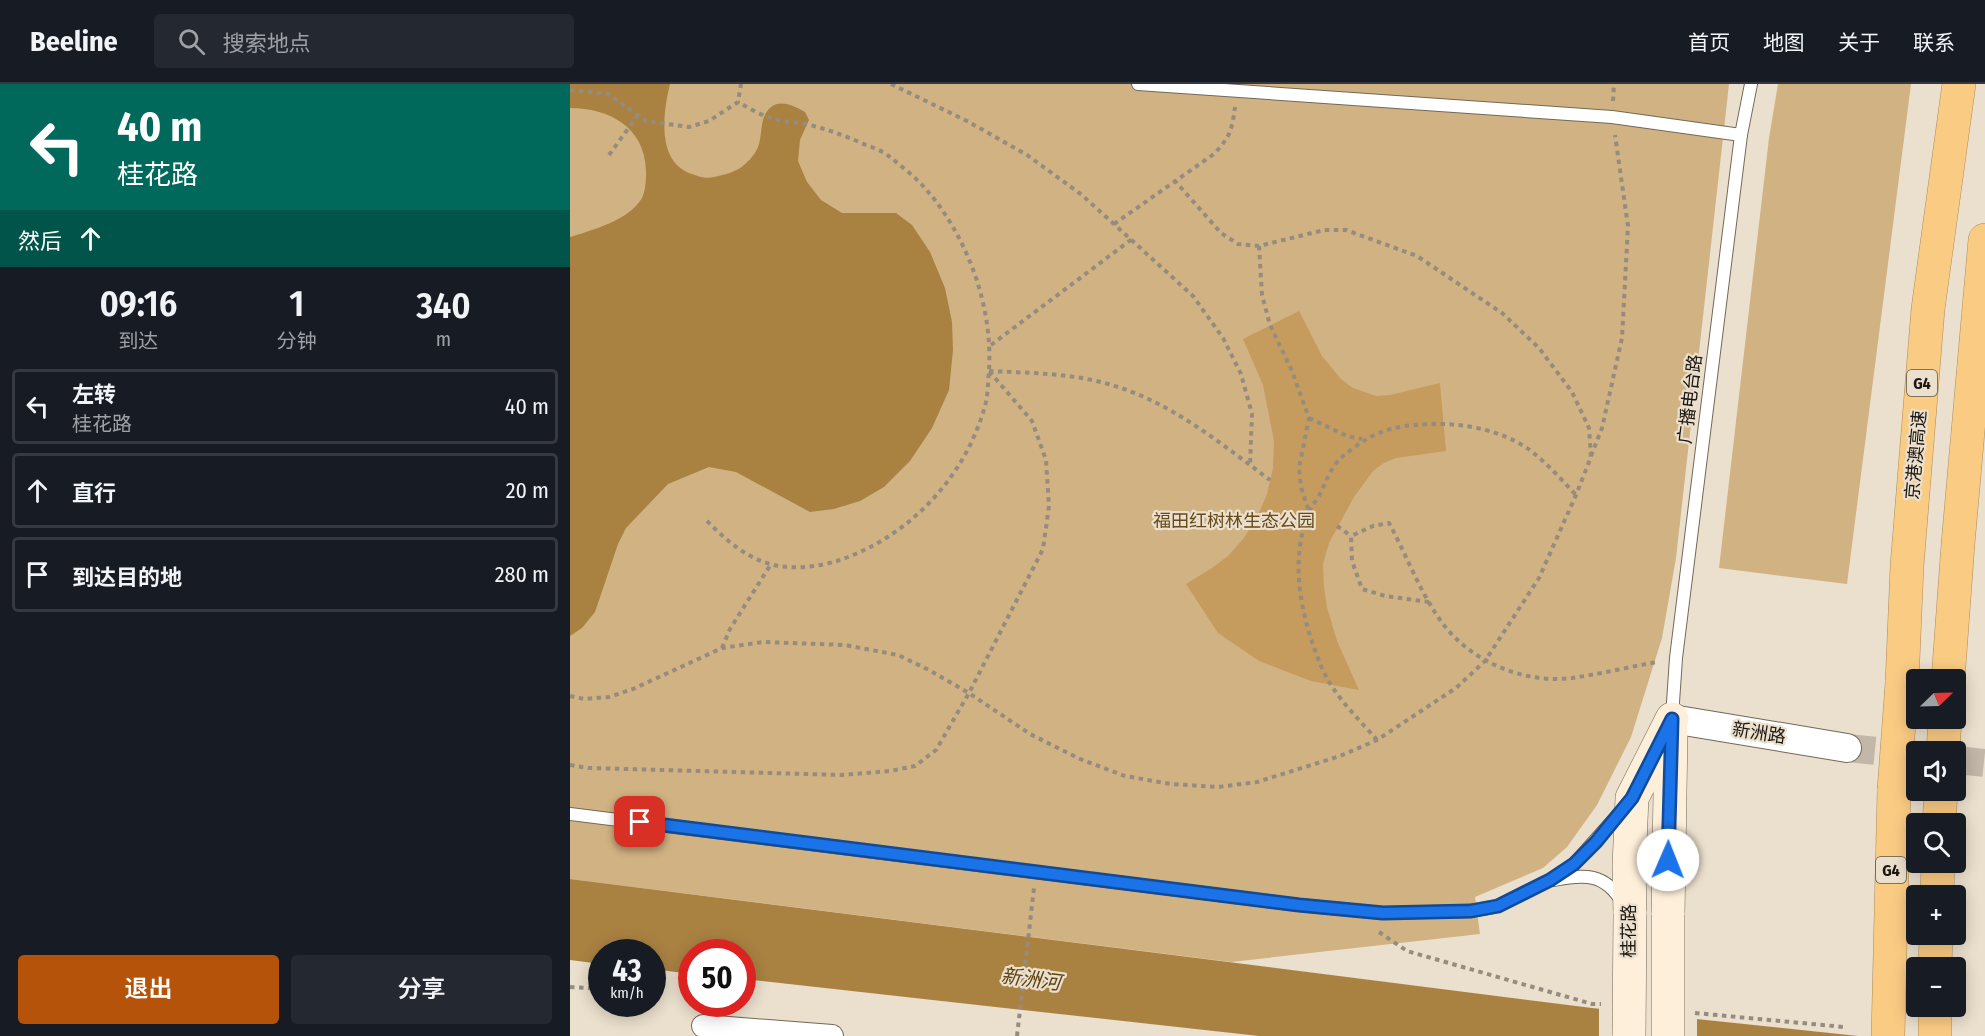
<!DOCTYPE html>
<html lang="zh">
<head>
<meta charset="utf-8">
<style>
  :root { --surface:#171b24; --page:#242831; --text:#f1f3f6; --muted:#9ea1a6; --line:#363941; --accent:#b45309 }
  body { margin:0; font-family:"Fira Sans Condensed","Noto Sans SC",sans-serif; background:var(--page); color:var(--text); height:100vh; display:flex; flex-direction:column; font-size:22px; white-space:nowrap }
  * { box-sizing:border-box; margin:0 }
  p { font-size:20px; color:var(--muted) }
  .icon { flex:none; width:33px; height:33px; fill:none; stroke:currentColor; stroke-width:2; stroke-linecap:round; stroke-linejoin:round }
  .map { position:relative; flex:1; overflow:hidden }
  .drawer { display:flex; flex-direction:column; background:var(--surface); width:570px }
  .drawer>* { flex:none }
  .banner { background:#00695c; color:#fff; overflow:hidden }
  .needle { width:39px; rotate:67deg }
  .tools { position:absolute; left:1336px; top:585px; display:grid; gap:12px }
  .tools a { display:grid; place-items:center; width:60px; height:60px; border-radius:6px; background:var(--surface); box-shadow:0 3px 15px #0003; font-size:30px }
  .speed { position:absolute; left:18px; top:855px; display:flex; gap:12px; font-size:30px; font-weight:700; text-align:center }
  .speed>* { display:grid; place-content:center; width:78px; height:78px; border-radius:50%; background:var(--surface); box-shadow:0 3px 15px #0003; line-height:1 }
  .speed small { font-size:15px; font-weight:400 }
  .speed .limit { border:9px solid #d22; background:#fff; color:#111 }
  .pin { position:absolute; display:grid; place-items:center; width:51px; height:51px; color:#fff; margin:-26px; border-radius:12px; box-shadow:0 3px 9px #0006 }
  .me { position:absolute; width:66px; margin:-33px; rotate:1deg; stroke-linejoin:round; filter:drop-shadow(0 0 4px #0008) }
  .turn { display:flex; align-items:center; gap:21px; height:126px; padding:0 18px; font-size:27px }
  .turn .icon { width:78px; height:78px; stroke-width:2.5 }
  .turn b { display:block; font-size:42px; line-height:51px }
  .then { display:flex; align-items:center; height:57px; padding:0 18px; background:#0003; gap:12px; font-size:22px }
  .eta { display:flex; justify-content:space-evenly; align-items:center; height:102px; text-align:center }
  .eta b { font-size:36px; font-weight:600; line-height:42px }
  .cta { display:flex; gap:12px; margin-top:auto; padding:12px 18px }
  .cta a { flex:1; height:69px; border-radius:6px; background:var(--accent); color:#fff; font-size:24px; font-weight:600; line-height:69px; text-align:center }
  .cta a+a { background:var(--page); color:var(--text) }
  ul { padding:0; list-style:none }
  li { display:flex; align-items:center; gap:18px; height:75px; margin:0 12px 9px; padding:0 6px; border:3px solid var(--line); border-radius:6px }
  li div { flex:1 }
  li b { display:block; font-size:22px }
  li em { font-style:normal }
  header { display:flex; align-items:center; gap:36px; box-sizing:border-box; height:84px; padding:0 30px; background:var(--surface); border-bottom:2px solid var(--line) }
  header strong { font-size:28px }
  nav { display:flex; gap:33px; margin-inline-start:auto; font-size:21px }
  .search { width:420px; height:54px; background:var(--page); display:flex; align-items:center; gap:15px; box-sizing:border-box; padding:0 21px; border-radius:6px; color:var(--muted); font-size:22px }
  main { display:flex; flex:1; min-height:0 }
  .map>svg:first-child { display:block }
</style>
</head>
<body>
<header>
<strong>Beeline</strong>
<div class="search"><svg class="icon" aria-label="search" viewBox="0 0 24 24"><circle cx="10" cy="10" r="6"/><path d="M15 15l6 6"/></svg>搜索地点</div>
<nav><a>首页</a><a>地图</a><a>关于</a><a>联系</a></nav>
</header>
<main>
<section class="drawer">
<div class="banner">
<div class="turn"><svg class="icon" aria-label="left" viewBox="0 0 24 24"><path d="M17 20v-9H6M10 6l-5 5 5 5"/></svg><div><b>40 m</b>桂花路</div></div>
<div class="then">然后<svg class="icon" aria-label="ahead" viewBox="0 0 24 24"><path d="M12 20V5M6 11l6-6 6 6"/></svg></div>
</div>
<div class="eta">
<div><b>09:16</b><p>到达</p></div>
<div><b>1</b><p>分钟</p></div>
<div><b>340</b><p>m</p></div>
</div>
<ul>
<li><svg class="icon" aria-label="left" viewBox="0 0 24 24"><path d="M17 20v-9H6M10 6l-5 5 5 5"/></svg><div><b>左转</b><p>桂花路</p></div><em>40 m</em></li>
<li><svg class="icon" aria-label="ahead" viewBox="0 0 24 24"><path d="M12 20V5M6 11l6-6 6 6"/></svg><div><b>直行</b></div><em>20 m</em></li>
<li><svg class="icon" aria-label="arrive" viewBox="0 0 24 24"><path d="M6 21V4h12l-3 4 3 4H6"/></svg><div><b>到达目的地</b></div><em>280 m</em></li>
</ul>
<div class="cta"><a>退出</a><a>分享</a></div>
</section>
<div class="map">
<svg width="1415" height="952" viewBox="0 0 1415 952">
  <rect width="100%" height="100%" fill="#ebdfcd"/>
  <g fill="#d1b282">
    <polygon points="0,0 1159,0 1106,474 1092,554 1061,653 1027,721 997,763 973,784 905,813 910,850 661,878 0,795"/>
    <polygon points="1208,0 1341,0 1277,500 1149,484 1199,54"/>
  </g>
  <g fill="#a98242">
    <path d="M 0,0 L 100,0 C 93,29 86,78 122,90 C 130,93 136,95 144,93 C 153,91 167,88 174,81 C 179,77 186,69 188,63 C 193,51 189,34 200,24 C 210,14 226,23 235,28 L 239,36 L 230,56 L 228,77 L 237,98 L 251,116 L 272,129 L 326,129 L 342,141 L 360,168 L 375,204 L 382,238 L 383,266 L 379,306 L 362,344 L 340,377 L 314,403 L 290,417 L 264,425 L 240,428 L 166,388 L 139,383 L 98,400 L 56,444 L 48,460 L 25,528 L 12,544 L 0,552 L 0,153 C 23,146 59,136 72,114 C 76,105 76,96 76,87 C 75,43 39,24 0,24 Z"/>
    <polygon points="0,795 1022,924 1288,952 689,952 173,895 172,868 122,868 121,890 83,885 82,868 32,868 31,880 0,876"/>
  </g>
  <polygon fill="#ebdfcd" points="1029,922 1127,932 1127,952 1029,952"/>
  <polygon fill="#c59c5d" points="729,227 752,272 771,295 783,304 806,312 820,311 870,299 876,367 826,374 814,379 803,387 784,413 759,459 753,480 754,503 757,523 767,557 789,606 741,597 689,577 648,549 616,500 642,484 658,472 673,455 687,434 697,410 703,384 704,357 693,301 673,255"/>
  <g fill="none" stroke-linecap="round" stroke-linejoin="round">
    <g stroke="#c2b7a8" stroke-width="28" stroke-dasharray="28 14" stroke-linecap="butt">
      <polyline points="1277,664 1347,671"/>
      <polyline points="1386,676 1415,679"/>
    </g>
    <g stroke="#736858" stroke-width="14">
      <g id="service">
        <polyline points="568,0 1042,33 1171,51"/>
        <polyline points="1102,633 1106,574 1171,51 1181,0"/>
        <polyline points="0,730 729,821 813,829 901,827 928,822 980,796 1004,780 1054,724"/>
        <path d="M 984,796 C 1014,790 1035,789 1052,818"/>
      </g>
    </g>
    <g stroke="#736858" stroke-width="24">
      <polyline id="minor" points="133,942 262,952"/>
    </g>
    <g stroke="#736858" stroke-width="30">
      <polyline id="tertiary" points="1102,635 1277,664"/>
    </g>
    <g stroke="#736858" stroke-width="34">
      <g id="secondary">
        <polyline points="1060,830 1059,782 1062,714 1102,635"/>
        <polyline points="1098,831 1101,647"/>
      </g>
    </g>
    <g stroke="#ac8c5b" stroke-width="34">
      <g id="motorway">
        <polyline points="1378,596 1388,460 1415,156"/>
        <polyline points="1332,599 1337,482 1358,225 1389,0"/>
        <polyline points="1373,668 1375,634"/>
        <polyline points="1369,740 1371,706"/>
        <polyline points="1367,812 1368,778"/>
        <polyline points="1365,884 1366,850"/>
        <polyline points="1318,952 1324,706"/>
        <polyline points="1365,952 1365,922"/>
      </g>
    </g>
    <g stroke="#958c7f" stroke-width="4" stroke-dasharray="4.5 4.5" stroke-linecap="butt">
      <polyline points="321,0 397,37 457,71 512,111 623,212 653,254 671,290 682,330 680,382"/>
      <polyline points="0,6 38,10 76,37 119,43 139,37 168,18 171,0"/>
      <polyline points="1043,17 1044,0"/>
      <polyline points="39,71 68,31"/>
      <path d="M 544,140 L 644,70 C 660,53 662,46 665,23"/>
      <polyline points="689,162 692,211 700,241 722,287 739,334 729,384 731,403 739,428"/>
      <polyline points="421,261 562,155"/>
      <path d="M 419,287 C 459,289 500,289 538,300 C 600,317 650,359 700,396"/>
      <polyline points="739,334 777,352 792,355"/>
      <polyline points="1021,372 1032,344 1052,254 1058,142 1045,51"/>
      <path d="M 137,437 C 155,455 175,473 200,480 C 220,486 247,483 267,477 C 340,453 397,392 416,318 C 418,308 418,297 419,286 C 423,222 397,151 354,103 C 344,92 331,82 320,73 C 313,67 304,64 296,61 C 276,52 257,45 236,40 C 225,38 214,38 204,35 C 192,32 179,24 168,18"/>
      <polyline points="767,442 781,452"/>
      <path d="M 859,518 L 815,512 L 792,505 L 782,477 L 781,452 L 803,442 L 819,439 C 837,472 850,509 873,540 C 902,578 954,600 1002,594 C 1030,590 1059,583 1087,578"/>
      <polyline points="152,564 160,545 201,480"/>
      <polyline points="0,612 14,615 39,613 63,605 152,564 193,558 275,561 328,571 359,586 399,609 460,650 510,675 555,692 601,700 648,703 687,698 770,672 807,656 886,604 915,577 969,494 1006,411 1021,373 1019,344 1002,308 969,264 932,229 847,172 776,146 754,146 689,162 668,160 651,149 606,98"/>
      <path d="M 807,656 C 788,634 764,612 752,584 C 732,537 718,478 739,429 C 741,422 747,416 750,410 C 755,400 758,390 765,381 C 770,373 777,369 785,363 C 808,345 832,341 861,340 C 893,339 930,346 957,364 C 975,377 991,395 1006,411"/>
      <polyline points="0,681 18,684 271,691 320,687 345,682 366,666 399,609 473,465 479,422 476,376 462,337 419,287"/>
      <polyline points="809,848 837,867 1022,920 1031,920"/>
      <polyline points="0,903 32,905"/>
      <polyline points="1125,929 1274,943"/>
      <polyline points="447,952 464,804"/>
    </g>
    <use href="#service" stroke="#fff" stroke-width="12"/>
    <use href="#minor" stroke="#fff" stroke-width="22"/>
    <use href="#tertiary" stroke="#fff" stroke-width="28"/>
    <use href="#secondary" stroke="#feefda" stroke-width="33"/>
    <use href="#motorway" stroke="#facb83" stroke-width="33"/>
    <g stroke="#736858" stroke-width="34" stroke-linecap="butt">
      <g id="secondary-bridge">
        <polyline points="1098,831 1098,952"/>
        <polyline points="1059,952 1060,830"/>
      </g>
    </g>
    <g stroke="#ac8c5b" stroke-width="34" stroke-linecap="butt">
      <polyline id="motorway-bridge" points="1324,706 1332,599"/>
    </g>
    <use href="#secondary-bridge" stroke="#feefda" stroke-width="33"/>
    <use href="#motorway-bridge" stroke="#facb83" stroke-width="33"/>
  </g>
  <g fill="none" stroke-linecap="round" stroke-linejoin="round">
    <g stroke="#114b97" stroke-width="15">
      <polyline id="route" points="70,738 729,821 813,829 901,827 928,822 980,796 1004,780 1026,758 1062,714 1102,635 1098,776"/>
    </g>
    <use href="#route" stroke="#1a73e8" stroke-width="10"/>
  </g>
  <g text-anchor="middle" stroke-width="4.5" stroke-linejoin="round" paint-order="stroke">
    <g fill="#ebdfcd" stroke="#5a544a" stroke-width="1.5">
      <rect x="1337" y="286" width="30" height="26" rx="4.5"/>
      <rect x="1306" y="773" width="30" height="26" rx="4.5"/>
    </g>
    <g font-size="16" font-weight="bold" fill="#1c1812">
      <text x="1352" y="305">G4</text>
      <text x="1321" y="792">G4</text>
    </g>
    <g font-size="18" fill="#1c1812" stroke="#ebdfcd">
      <text transform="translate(1120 315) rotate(-83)" y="6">广播电台路</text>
      <text transform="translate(1346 371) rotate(-85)" y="6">京港澳高速</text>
      <text transform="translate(1189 649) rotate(9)" y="6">新洲路</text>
      <text transform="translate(1059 847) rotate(-90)" y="6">桂花路</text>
    </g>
    <g font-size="18" fill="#664a19" stroke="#ebdfcd">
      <text x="664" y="443">福田红树林生态公园</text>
    </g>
    <g font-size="20" font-style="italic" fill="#5d410e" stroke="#ebdfcd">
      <text transform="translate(461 895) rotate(7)" y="7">新洲河</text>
    </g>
  </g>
</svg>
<div class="tools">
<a><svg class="needle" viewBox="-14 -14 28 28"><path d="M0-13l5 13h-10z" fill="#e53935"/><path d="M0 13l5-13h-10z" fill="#9ea1a6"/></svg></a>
<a><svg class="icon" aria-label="sound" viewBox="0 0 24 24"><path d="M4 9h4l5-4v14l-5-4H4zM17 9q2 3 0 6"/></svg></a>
<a><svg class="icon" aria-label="search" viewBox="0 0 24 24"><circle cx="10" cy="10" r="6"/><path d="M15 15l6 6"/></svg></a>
<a>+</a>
<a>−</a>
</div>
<div class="speed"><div>43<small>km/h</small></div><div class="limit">50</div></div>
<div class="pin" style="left:70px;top:738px;background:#d93025"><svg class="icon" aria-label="arrive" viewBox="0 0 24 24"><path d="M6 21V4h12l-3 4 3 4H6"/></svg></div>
<svg class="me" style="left:1098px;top:776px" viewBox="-20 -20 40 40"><circle r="19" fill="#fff"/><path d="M0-13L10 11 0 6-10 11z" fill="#1a73e8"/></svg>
</div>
</main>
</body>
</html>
